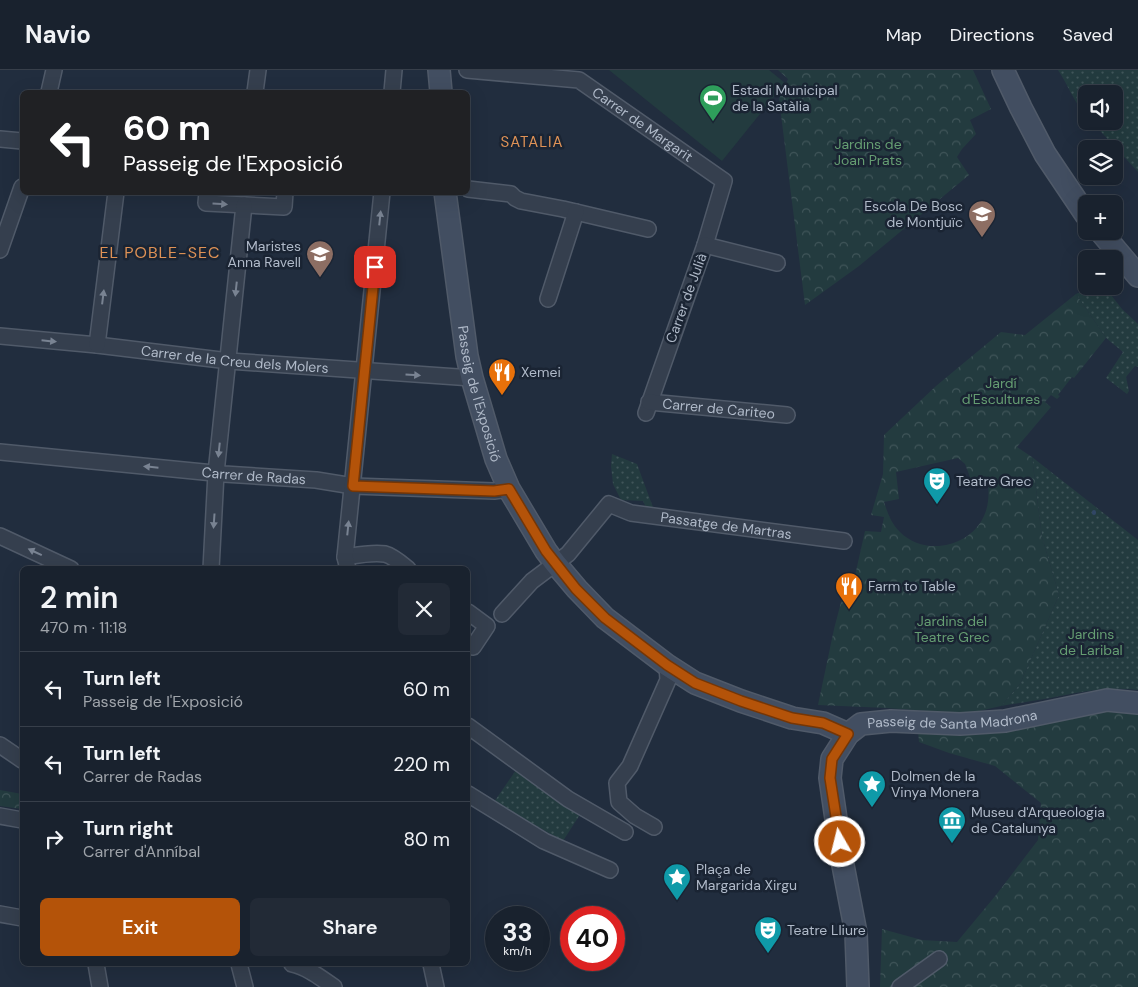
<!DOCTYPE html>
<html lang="en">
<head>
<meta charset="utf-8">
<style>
  :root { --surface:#19222e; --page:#222a36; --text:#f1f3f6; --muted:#9fa4aa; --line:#373f4a; --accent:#b45309 }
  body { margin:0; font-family:"DM Sans",sans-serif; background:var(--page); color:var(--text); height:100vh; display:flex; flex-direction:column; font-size:19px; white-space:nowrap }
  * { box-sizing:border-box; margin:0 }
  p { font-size:16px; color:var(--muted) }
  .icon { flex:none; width:28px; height:28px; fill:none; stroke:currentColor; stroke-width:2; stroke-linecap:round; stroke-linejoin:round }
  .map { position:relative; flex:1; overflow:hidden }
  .panel { position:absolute; left:20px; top:496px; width:450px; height:400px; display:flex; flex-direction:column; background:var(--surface); border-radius:8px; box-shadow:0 5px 20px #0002,0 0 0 1px var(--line) }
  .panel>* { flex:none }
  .hud { position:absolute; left:20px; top:20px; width:450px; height:105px; border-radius:8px; box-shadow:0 5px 20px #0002,0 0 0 1px var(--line); background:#202124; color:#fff; overflow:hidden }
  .fabs { position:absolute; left:1078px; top:15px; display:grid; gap:10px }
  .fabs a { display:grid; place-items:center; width:45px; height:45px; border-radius:8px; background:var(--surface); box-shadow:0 5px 20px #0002,0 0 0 1px var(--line); font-size:25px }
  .speed { position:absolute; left:485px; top:836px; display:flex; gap:10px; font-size:25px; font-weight:700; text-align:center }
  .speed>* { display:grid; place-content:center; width:65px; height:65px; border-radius:50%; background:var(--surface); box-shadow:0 5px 20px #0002,0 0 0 1px var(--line); line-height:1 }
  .speed small { font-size:12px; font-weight:400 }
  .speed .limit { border:8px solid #d22; background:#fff; color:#111 }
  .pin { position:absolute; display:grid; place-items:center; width:42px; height:42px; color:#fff; margin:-21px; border-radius:10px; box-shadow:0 2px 8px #0006 }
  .me { position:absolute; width:55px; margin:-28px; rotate:352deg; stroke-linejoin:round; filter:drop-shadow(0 0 4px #0008) }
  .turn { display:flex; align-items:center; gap:18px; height:105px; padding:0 20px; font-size:22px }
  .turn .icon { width:65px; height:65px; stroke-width:2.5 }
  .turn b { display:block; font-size:35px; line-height:42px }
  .round { display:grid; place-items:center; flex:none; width:52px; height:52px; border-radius:8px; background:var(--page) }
  .summary { display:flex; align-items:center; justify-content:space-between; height:85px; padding:0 20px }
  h1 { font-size:30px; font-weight:600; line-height:38px }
  .primary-button { display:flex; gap:10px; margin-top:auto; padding:10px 20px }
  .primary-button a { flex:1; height:58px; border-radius:8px; background:var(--accent); color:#fff; font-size:20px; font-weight:600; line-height:58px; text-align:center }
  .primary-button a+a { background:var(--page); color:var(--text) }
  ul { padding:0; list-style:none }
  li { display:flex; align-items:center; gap:15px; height:75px; padding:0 20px; border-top:1px solid var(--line) }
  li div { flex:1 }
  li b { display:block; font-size:19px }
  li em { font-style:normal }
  header { display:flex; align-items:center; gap:30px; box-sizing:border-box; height:70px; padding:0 25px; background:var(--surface); border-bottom:1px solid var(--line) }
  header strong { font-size:24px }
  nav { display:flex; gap:28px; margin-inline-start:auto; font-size:18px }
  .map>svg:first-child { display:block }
</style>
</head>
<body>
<header>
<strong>Navio</strong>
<nav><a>Map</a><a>Directions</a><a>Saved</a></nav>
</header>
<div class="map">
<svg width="1138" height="917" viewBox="0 0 1138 917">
  <defs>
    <pattern id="grass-dots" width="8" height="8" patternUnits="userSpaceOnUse" patternTransform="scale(1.25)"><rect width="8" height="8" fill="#233b3f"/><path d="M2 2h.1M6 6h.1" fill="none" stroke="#405559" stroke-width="1.8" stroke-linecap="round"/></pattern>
    <pattern id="park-crowns" width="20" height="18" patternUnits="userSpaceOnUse" patternTransform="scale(1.25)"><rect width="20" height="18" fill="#233b3f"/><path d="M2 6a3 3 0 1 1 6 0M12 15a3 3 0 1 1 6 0" fill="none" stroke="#405559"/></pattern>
  </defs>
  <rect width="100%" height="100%" fill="#212d3e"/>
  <g fill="url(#grass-dots)">
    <path d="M 1058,0 L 1138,0 L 1138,102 L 1091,51 L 1114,51 L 1114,24 L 1086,24 L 1086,46 C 1074,32 1068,15 1058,0 Z"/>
    <polygon points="1093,216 1104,216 1122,239 1138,254 1138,297 1135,296 1126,307 1129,321 1127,324 1106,308 1123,282 1106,268 1076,224"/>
    <polygon points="612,384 637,394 654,440 647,439 643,431 621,430 613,414 611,396"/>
    <path d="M 1032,387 L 1138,470 L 1138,620 C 1108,616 1079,622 1050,628 C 1034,631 1017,633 1001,636 L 1020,614 L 1059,525 L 1042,467 Z"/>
    <polygon points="516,700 581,743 563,771 494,732"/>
  </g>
  <g fill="url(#park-crowns)" fill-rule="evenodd">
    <polygon points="778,0 973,0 991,39 970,50 976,64 962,79 957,87 969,105 859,196 805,235 779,29 788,9"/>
    <path d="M 1076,224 L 1106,268 L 1074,308 L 1072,307 L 1058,325 L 1060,326 L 1057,329 L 1051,325 L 1045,332 L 1051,337 L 1017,377 L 1032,387 L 1042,467 L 1059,525 L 1020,614 L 1001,636 L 966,644 L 887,638 L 818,635 L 834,559 L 845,517 L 852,519 L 865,461 L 881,462 L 884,447 L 871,445 L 883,404 L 884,365 L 936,316 L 1001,262 L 1025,265 ZM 958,388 L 965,394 L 973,415 L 988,412 C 989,423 989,435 984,446 C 970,477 925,487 900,462 C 891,453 888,444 884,432 L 899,429 L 896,402 Z"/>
    <polygon points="1119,640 1138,642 1138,917 880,917 882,859 922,870 957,872 996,825 1038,770 1041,733 995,696 949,683 919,672 918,661"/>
    <polygon points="0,720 22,724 22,739 0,736"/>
  </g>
  <polygon fill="#233b3f" points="609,0 769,0 785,13 722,91"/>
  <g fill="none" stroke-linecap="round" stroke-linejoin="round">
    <polyline stroke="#314665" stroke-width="4" points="1094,443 1094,442"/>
    <g stroke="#505a69" stroke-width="18">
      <g id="street">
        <path id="s1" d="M 467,0 L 579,10 L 724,111 L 705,175 L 646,343"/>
        <polyline points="49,22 54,0"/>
        <polyline points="255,22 258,0"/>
        <polyline points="392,22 394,0"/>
        <polyline points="0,69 22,71"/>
        <polyline points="468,119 511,124 515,128 521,131 563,139 648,159"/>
        <polyline points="207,122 206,133 284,137 285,122"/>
        <polyline points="705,175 777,193"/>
        <polyline points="0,180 22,117"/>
        <polyline points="548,229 576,142"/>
        <path id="s2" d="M 0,266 L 97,275 L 229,291 L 472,308"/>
        <polyline points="97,275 116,122"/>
        <path id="s3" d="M 649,332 L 787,345"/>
        <path id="s4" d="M 0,382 L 224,404 L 316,410 L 353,416 L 494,421 L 509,419"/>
        <polyline points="0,466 71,499"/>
        <path d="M 345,487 C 358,485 372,482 385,484 C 393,486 402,494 408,499"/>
        <polyline points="211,499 216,403 244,135"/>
        <polyline points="348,499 345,487 382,122"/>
        <polyline points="468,542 487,556 473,577"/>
        <path id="s5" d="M 502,544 L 532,511 L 568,484 L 609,434 L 631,443 L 844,471"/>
        <polyline points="468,656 568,729 625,762"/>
        <polyline points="0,675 22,690"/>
        <polyline points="468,724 544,771 610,800"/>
        <polyline points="0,746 22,750"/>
        <polyline points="654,757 635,746 619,732 617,713 630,696 668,610 667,595"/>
        <polyline points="0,844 22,848"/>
        <polyline points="96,894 100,917"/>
        <polyline points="239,894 245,917"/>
        <path d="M 292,894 C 307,897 321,908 334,917"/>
        <polyline points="431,894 436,917"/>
        <polyline points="900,917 939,889"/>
      </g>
    </g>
    <g stroke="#505a69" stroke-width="24">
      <g id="secondary">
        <polyline points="439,0 441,22"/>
        <polyline points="1003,0 1021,38 1045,84 1086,145"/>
        <path id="s6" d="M 445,122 L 467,286 L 472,308 L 496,389 L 509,419 L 546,481 L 555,493 L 577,519 L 605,548 L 667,595 L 695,613 L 741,631 L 792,648 L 823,653 L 848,664"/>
        <polyline points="1100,161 1138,206"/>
        <path id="s7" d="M 858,917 L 856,863 L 842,790 L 830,708 L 832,689 L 848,664 L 861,654 L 891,651 L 960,654 L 1005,651 L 1107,630 L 1138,633"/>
      </g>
    </g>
    <use href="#street" stroke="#353f4e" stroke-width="15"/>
    <use href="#secondary" stroke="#424e61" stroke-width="21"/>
  </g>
  <defs><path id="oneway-solid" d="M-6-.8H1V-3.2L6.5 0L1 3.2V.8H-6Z" transform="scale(1.25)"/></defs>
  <g fill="#798392">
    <use href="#oneway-solid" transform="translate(220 134) rotate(4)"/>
    <use href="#oneway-solid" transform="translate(380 148) rotate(-84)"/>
    <use href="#oneway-solid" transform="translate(236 219) rotate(96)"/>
    <use href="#oneway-solid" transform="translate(103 227) rotate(-83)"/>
    <use href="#oneway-solid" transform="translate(49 271) rotate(6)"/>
    <use href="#oneway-solid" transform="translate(413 305) rotate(4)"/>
    <use href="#oneway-solid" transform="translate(219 380) rotate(96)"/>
    <use href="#oneway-solid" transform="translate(151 397) rotate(-174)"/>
    <use href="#oneway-solid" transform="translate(214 451) rotate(94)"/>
    <use href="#oneway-solid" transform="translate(348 458) rotate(-84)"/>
    <use href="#oneway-solid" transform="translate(35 482) rotate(-155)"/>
  </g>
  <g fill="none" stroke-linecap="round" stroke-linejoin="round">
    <g stroke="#753606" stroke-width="12">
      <polyline id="route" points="375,197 353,416 494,421 509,419 546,481 576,519 605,548 667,595 695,613 741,631 792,648 823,653 848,664 832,689 830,708 840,772"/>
    </g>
    <use href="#route" stroke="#b45309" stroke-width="9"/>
  </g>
  <defs>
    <g id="stadium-pin" transform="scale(1.4375)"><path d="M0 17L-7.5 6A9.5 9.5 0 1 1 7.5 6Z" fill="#2e9e5b" stroke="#1a2433"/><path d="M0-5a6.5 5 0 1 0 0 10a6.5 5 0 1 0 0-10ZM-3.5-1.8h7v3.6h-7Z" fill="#fff"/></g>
    <g id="school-pin" transform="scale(1.4375)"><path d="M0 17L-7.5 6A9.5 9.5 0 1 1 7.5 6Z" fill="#8d6e63" stroke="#1a2433"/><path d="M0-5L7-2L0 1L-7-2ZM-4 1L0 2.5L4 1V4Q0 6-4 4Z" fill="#fff"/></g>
    <g id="restaurant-pin" transform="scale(1.4375)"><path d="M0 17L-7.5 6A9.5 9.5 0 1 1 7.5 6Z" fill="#e8710a" stroke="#1a2433"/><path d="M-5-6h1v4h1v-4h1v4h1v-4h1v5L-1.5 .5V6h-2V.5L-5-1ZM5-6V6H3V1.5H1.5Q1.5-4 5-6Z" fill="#fff"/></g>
    <g id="theatre-pin" transform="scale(1.4375)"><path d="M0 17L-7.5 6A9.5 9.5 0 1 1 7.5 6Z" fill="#0f9aa8" stroke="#1a2433"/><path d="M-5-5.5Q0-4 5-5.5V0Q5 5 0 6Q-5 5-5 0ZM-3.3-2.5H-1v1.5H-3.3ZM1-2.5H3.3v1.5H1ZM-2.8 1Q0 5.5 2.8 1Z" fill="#fff"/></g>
    <g id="sight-pin" transform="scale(1.4375)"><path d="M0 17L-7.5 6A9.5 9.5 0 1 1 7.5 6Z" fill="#0f9aa8" stroke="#1a2433"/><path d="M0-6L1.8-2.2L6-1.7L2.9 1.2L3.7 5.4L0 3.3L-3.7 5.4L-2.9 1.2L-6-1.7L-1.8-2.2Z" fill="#fff"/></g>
    <g id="museum-pin" transform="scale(1.4375)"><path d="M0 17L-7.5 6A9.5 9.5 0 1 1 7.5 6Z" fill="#0f9aa8" stroke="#1a2433"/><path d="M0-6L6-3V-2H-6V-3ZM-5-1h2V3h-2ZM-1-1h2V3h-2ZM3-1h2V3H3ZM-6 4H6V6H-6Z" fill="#fff"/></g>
  </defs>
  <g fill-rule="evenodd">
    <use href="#stadium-pin" x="713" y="28"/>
    <use href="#school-pin" x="982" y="144"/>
    <use href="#school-pin" x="320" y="184"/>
    <use href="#restaurant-pin" x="502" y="302"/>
    <use href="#theatre-pin" x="937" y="411"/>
    <use href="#restaurant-pin" x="849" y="516"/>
    <use href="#sight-pin" x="872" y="714"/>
    <use href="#museum-pin" x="952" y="750"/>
    <use href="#sight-pin" x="677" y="807"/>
    <use href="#theatre-pin" x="768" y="860"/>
  </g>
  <g text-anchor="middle" stroke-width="5" stroke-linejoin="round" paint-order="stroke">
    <g font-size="14" fill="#b0bac9" stroke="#1a2433" text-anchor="start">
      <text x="732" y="25">Estadi Municipal<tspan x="732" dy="16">de la Satàlia</tspan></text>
      <text x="963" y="141" text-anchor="end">Escola De Bosc<tspan x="963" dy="16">de Montjuïc</tspan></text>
      <text x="301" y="181" text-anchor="end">Maristes<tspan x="301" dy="16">Anna Ravell</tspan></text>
      <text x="521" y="307">Xemei</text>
      <text x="956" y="416">Teatre Grec</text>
      <text x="868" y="521">Farm to Table</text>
      <text x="891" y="711">Dolmen de la<tspan x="891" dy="16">Vinya Monera</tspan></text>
      <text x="971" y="747">Museu d'Arqueologia<tspan x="971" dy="16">de Catalunya</tspan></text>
      <text x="696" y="804">Plaça de<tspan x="696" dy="16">Margarida Xirgu</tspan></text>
      <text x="787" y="865">Teatre Lliure</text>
    </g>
    <g font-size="14" fill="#b0bac9" stroke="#1a2433">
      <text dy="5" stroke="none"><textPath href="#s1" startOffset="190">Carrer de Margarit</textPath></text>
      <text transform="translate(686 228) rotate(-70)" y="5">Carrer de Julià</text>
      <text dy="5" stroke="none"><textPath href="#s2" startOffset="236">Carrer de la Creu dels Molers</textPath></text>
      <text dy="5" stroke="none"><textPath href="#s6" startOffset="205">Passeig de l'Exposició</textPath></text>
      <text dy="5" stroke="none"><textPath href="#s3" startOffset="70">Carrer de Cariteo</textPath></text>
      <text dy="5" stroke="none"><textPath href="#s4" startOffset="255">Carrer de Radas</textPath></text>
      <text dy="5" stroke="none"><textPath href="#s5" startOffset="274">Passatge de Martras</textPath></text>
      <text dy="5" stroke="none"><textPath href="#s7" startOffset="368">Passeig de Santa Madrona</textPath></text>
    </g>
    <g font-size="14" fill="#659d72" stroke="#1a2433">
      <text x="868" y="79">Jardins de<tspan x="868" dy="16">Joan Prats</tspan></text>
      <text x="1001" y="318">Jardí<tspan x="1001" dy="16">d'Escultures</tspan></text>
      <text x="952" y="556">Jardins del<tspan x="952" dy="16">Teatre Grec</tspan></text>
      <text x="1091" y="569">Jardins<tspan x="1091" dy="16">de Laribal</tspan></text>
    </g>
    <g font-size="15" letter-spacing="1" fill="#df9256" stroke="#1a2433">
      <text x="532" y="77">SATALIA</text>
    </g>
    <g font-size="16" letter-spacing="1" fill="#df9256" stroke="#1a2433">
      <text x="160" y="188">EL POBLE-SEC</text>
    </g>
  </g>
</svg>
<div class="fabs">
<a><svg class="icon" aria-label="sound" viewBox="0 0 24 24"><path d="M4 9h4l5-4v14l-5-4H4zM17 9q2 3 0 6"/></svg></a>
<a><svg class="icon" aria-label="layers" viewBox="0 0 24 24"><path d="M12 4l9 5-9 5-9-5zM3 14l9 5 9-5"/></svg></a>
<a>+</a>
<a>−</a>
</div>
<div class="speed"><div>33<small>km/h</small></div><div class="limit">40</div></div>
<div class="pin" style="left:375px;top:197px;background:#d93025"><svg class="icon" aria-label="arrive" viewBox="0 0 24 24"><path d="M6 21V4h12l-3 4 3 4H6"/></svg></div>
<svg class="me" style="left:840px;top:772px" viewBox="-20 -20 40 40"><circle r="17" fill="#b45309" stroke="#fff" stroke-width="3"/><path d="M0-11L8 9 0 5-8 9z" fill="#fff"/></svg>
<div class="hud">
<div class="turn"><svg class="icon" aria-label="left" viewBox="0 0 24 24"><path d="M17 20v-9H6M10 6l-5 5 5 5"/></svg><div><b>60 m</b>Passeig de l'Exposició</div></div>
</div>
<section class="panel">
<div class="summary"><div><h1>2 min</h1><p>470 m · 11:18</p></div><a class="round"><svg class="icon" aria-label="close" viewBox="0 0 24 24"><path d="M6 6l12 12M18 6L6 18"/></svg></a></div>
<ul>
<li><svg class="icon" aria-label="left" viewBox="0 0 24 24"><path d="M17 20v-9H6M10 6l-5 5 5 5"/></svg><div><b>Turn left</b><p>Passeig de l'Exposició</p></div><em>60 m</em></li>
<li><svg class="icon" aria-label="left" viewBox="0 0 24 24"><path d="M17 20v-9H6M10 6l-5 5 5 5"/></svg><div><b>Turn left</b><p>Carrer de Radas</p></div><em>220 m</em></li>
<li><svg class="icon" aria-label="right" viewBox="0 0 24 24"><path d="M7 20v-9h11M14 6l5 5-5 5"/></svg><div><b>Turn right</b><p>Carrer d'Anníbal</p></div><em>80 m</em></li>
</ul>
<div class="primary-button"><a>Exit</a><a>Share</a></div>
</section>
</div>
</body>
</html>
